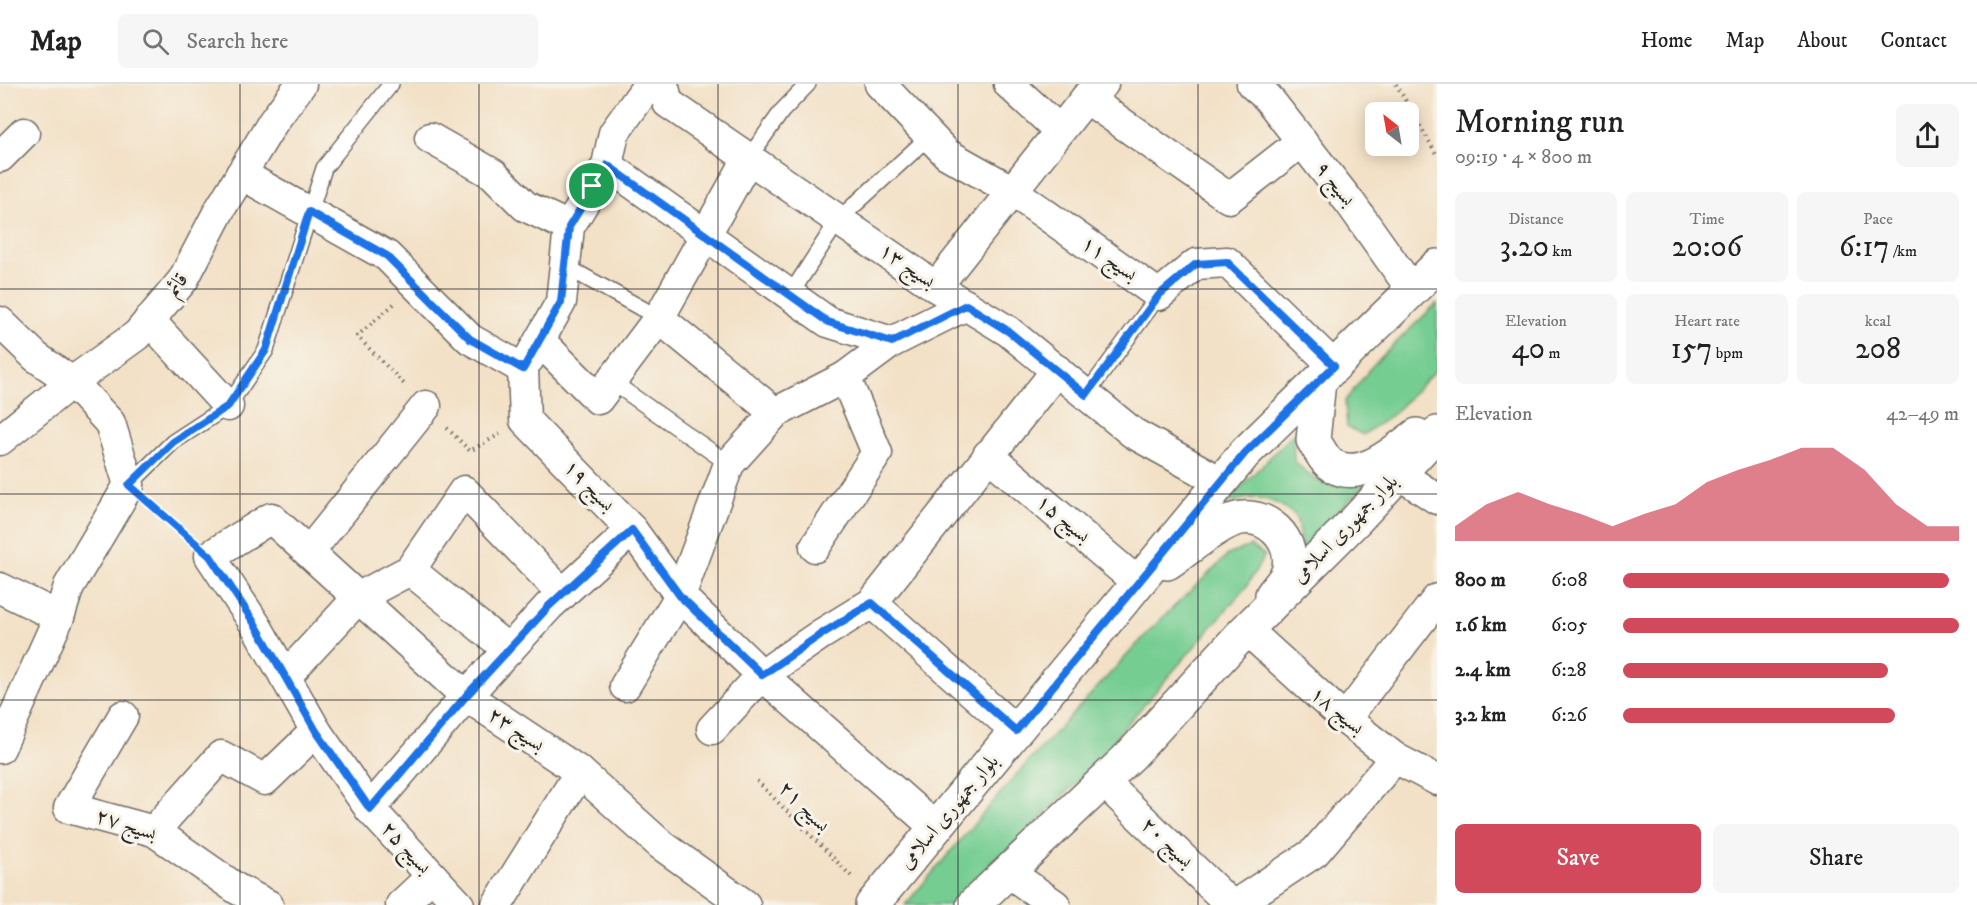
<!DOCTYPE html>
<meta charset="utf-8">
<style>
:root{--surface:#fff;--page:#f6f6f6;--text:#222;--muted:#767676;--line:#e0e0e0;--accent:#d1495b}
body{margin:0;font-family:"IM FELL DW Pica",Amiri,serif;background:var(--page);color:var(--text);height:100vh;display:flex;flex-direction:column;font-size:22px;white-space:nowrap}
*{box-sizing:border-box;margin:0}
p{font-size:20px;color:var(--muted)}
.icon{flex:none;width:33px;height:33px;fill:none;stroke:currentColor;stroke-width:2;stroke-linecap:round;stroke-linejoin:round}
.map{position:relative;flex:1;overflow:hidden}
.sheet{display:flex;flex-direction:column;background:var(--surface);width:540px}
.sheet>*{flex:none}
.needle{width:39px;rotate:329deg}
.controls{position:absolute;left:1365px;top:18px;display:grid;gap:12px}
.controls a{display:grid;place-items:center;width:54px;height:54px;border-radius:9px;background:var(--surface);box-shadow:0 3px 15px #0003;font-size:30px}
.pin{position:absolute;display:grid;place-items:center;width:51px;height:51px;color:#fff;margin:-26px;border:3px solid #fff;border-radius:50%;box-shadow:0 2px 6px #0007}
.round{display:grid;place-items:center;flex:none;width:63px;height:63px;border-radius:9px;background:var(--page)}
.headline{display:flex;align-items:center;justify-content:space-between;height:102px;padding:0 18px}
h1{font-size:33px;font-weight:600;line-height:45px}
.stats{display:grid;grid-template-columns:repeat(3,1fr);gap:9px;height:102px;padding:6px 18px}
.stats div{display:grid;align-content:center;border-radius:9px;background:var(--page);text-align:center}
.stats b{font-size:30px;font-weight:600}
.stats small{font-size:16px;font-weight:400}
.stats p{font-size:16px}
.chart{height:168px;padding:12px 18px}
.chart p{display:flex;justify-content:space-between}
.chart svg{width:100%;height:108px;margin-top:6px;fill:var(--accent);opacity:.7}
.button{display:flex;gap:12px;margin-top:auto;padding:12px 18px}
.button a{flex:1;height:69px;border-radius:9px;background:var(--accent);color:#fff;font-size:24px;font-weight:600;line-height:69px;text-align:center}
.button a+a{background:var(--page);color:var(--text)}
ul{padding:0 18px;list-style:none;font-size:20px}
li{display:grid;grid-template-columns:96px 72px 1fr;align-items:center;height:45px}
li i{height:15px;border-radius:8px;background:var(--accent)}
header{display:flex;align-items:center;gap:36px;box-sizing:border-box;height:84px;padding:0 30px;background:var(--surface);border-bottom:2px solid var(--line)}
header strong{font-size:28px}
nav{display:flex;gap:33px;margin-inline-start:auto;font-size:21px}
.search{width:420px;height:54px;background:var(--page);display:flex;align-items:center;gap:15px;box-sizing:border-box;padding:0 21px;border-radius:9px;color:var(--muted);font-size:22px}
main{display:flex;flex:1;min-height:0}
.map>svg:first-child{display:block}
</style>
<header>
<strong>Map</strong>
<div class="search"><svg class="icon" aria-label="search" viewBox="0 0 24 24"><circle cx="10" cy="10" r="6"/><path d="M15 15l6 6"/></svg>Search here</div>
<nav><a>Home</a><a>Map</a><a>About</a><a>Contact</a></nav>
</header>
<main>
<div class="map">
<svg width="1437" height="821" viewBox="0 0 1437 821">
<rect width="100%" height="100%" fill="#f7f3e8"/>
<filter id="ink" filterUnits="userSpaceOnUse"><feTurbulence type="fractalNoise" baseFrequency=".0167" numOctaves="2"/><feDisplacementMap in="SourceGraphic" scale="12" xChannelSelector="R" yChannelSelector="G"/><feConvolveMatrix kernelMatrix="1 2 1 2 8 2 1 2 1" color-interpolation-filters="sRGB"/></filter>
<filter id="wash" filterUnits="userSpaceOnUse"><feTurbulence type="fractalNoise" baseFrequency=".008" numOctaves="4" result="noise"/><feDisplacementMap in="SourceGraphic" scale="24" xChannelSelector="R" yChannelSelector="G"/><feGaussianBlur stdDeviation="1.35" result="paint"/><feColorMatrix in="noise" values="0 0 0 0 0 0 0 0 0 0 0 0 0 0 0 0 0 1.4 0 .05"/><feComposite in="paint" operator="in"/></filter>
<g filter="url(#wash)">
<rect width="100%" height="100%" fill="#f3e1c7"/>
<g fill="#75cd92" stroke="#507c5e" stroke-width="1.5">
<polygon points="1437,219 1437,285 1393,330 1363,351 1347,343 1345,317 1373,281"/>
<path d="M 1293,350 L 1294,376 C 1321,406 1331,405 1369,396 L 1302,465 L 1296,432 C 1269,411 1257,411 1225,419 Z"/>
<polygon points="1250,462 1265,471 1246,503 1077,698 954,821 905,821 1015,692 1156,540 1228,471"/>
</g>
</g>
<g filter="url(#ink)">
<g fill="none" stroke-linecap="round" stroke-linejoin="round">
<defs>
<g id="service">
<polyline points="748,75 782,27 808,0"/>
<polyline points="565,182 659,234"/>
<polyline points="790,211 839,135 930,52"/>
<polyline points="611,297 729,380"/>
<polyline points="1086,311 1159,211"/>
<polyline points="129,401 173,358 228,322 266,266 324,84 391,0"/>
</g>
<g id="minor">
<polyline points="663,0 668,19 936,203 1008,247 1133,349 1221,398"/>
<polyline points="880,0 947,70 1011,106 1159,211 1196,180 1227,178 1334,282"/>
<polyline points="1009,0 1059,46"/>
<polyline points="1252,0 1267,13 1351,120 1412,206"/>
<polyline points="1086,14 1229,114 1302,57"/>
<polyline points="430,54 493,90 525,122 569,143"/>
<polyline points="0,73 24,49"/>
<polyline points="607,81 828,238 892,258"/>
<polyline points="241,90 387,172 470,255 523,285 525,336 632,446 680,512 762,591 936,744"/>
<polyline points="936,203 1086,14 1103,0"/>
<polyline points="659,234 775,329"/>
<polyline points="149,236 228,322"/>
<polyline points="0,238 36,273 72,298 110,339 129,401 69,502 59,533 0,664"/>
<polyline points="541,258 598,315 659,234 748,75"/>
<polyline points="529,275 561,218 569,143 607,81 614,49 649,0"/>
<polyline points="0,356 72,298 137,251 183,196 220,125 273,38 301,0"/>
<polyline points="988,371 1138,499"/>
<polyline points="1399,390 1437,415"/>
<polyline points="815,463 877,369 845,293"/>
<polyline points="309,468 426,322"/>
<polyline points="410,486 509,566"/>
<polyline points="0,504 59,533"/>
<polyline points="872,519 1016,647"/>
<polyline points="1247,546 1345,635 1395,674 1437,696"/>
<polyline points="285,593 359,513 410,486 464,407 563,510"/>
<polyline points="625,602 680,512 729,380 775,329 845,293 892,258 966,221"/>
<polyline points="123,632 69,724 154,747 237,805 268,821"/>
<polyline points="1345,635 1437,515"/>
<polyline points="712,645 762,591 820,551 872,519 1057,286"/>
<polyline points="1103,697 1231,821"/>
<polyline points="370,725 466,612 549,522 632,446"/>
<polyline points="154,747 221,672 265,696 316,647"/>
<polyline points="1008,788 1055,821"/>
<polyline points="401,821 432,792"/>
<polyline points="459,821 370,725 316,647 255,540 210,472 271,434 466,612 580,688 660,760 745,821"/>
<polyline points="497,821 580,688"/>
<polyline points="1235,821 1315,768 1395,674"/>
</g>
<g id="primary">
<path d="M 1319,297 L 1313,356 C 1318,363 1325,378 1333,382 C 1362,398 1395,367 1417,351"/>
<path d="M 1167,479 C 1186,467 1212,444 1233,436 C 1265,425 1297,456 1288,488 C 1285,496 1277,504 1272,511"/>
<polyline points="872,821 1245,369 1437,182"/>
<polyline points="973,821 1131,671 1242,550 1357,435 1437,349"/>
</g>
</defs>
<use href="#service" stroke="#716b62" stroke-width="18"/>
<use href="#minor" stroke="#716b62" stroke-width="33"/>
<use href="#primary" stroke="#716b62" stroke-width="36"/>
<g stroke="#716b62" stroke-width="4" stroke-dasharray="1.5 4.5" stroke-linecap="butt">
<polyline points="1396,0 1437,71"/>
<polyline points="394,220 357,252 406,302"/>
<polyline points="447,344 470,367 500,350"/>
<polyline points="152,421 189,454"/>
<polyline points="757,697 854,795"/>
</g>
<use href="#service" stroke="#fff" stroke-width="15"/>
<use href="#minor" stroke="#fff" stroke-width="30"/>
<use href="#primary" stroke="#fff" stroke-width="33"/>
</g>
</g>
<g fill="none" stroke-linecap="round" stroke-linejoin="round" filter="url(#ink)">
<defs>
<polygon id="route" points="607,81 828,238 892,258 966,221 1008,247 1086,311 1159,211 1196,180 1227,178 1334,282 1245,369 1016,647 872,519 820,551 762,591 680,512 632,446 549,522 466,612 370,725 316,647 255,540 210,472 129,401 173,358 228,322 266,266 309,128 387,172 470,255 523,285 561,218 569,143"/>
</defs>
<use href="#route" stroke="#fff" stroke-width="12"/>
<use href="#route" stroke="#1a73e8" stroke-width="8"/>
</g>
<path fill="none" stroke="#2b2b2b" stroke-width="1.5" stroke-opacity="0.55" d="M 240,0 L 240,821M 479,0 L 479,821M 718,0 L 718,821M 958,0 L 958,821M 1198,0 L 1198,821M 0,205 L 1437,205M 0,410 L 1437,410M 0,616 L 1437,616"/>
<g text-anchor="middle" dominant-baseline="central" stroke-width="6" stroke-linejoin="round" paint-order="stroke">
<g font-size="21" fill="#2b2b2b" stroke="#f7f3e8">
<text transform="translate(1335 100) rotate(52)">بسیج ۹</text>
<text transform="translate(1109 175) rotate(35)">بسیج ۱۱</text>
<text transform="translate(907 182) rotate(35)">بسیج ۱۳</text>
<text transform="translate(177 201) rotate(-54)">قائم</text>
<text transform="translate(589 402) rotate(46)">بسیج ۱۹</text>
<text transform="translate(1063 435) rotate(40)">بسیج ۱۵</text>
<text transform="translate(1345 445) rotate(-46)">بلوار جمهوری اسلامی</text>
<text transform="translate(1337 627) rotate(40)">بسیج ۱۸</text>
<text transform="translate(516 646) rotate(34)">بسیج ۲۳</text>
<text transform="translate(804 723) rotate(45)">بسیج ۲۱</text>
<text transform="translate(949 728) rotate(-50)">بلوار جمهوری اسلامی</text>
<text transform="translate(126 741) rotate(18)">بسیج ۲۷</text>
<text transform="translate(1167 759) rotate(44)">بسیج ۲۰</text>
<text transform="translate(406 764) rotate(48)">بسیج ۲۵</text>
</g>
</g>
</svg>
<div class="controls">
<a><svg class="needle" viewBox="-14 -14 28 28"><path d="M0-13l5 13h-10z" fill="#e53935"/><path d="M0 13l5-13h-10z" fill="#767676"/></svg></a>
</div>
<div class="pin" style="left:592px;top:102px;background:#1e9e55"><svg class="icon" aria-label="arrive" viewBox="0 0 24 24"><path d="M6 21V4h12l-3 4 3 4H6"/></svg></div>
</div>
<section class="sheet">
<div class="headline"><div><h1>Morning run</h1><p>09:19 · 4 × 800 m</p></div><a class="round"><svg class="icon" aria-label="share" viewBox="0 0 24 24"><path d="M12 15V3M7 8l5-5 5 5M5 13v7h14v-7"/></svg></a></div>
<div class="stats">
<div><p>Distance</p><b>3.20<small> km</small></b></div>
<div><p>Time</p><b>20:06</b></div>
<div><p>Pace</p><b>6:17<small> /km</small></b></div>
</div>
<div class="stats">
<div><p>Elevation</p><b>40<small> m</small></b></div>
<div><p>Heart rate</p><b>157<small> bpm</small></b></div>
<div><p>kcal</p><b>208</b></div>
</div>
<div class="chart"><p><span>Elevation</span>42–49 m</p>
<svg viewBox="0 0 160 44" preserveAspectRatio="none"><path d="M0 44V38L10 29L20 24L30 29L40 33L50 38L60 33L70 29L80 20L90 15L100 11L110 6L120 6L130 15L140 29L150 38L160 38V44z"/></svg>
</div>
<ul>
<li><b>800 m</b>6:08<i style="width:97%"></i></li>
<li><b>1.6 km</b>6:05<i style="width:100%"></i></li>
<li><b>2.4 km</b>6:28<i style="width:79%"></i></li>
<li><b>3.2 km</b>6:26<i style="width:81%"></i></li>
</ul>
<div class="button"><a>Save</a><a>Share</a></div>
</section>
</main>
